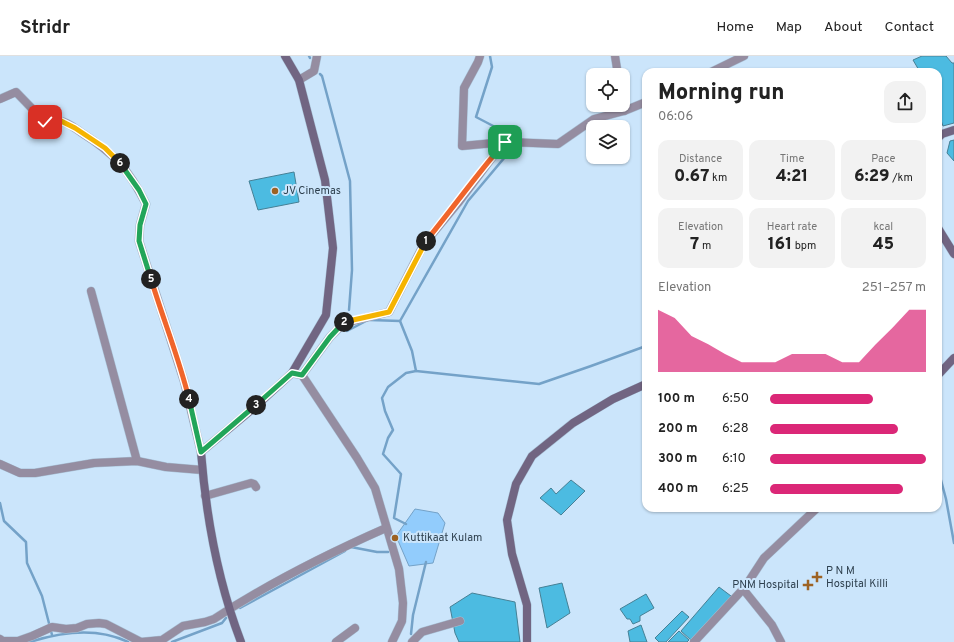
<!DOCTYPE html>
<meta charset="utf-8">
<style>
:root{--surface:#fff;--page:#f2f2f2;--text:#222;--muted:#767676;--line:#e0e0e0;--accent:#db2777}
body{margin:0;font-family:Overpass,sans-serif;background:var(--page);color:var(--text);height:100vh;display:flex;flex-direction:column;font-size:15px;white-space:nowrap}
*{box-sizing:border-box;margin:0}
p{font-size:13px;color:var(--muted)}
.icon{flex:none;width:22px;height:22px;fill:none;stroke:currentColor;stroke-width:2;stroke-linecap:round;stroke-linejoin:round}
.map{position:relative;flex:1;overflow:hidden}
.details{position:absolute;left:642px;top:12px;width:300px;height:444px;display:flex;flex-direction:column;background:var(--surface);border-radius:12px;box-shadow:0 1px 3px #0004}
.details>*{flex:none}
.tools{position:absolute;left:586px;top:12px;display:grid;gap:8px}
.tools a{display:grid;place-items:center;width:44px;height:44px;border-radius:8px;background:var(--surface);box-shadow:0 1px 3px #0004;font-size:20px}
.pin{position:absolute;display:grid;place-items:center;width:34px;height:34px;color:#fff;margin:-17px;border-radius:8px;box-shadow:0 2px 6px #0006}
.km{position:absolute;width:20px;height:20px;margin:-10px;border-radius:50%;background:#222;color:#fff;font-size:11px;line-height:20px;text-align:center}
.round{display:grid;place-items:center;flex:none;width:42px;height:42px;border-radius:12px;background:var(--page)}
.summary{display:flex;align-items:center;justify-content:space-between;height:68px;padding:0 16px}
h1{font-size:22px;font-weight:800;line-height:30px}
.figures{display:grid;grid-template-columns:repeat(3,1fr);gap:6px;height:68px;padding:4px 16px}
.figures div{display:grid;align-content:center;border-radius:10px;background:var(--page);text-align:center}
.figures b{font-size:17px;font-weight:800}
.figures small{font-size:11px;font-weight:400}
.figures p{font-size:11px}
.chart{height:112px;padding:8px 16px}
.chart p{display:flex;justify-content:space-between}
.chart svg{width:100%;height:72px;margin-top:4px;fill:var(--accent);opacity:.7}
ul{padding:0 16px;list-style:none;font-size:13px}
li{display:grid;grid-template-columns:64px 48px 1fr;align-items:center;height:30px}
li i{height:10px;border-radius:5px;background:var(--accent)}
header{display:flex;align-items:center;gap:24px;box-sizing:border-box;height:56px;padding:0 20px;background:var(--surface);border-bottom:1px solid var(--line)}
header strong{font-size:19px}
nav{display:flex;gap:22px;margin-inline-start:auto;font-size:14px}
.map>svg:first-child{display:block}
</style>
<header>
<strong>Stridr</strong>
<nav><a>Home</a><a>Map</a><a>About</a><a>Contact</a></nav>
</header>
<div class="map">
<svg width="954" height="586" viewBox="0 0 954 586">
<rect width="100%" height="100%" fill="#cbe5fb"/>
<polygon fill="#92ccfc" stroke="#74a2c8" points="415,453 438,457 445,467 433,507 409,510 396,480"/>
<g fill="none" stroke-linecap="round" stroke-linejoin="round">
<g stroke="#74a2c8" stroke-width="2.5">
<polyline points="309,0 310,2"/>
<polyline points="490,0 492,11 476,61 499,73 502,79"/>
<polyline points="320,18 322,20 350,125 352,214 349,254"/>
<polyline points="370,264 400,265"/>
<polyline points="348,269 347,275 366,265"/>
<polyline points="416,315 539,328 591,310 646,290"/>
<polyline points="938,413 946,443 954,487"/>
<polyline points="0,447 4,465 26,486 27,507 42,540 52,579"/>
<polyline points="406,468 394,462 401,418 383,398 388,382 393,374 385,355 382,342 388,331 406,317 416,315 412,295 400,265 468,145 510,95 510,93"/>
<polyline points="351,491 377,496 388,496"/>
<polyline points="240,552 345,495"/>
<polyline points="411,578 413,559 426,506"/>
<path d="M 30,586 C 61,576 97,571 128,586"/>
<polyline points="172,586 222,567 226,562"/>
</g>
</g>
<g fill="#4cbbe1" stroke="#468095">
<polygon points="922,0 946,0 952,7 954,7 954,67 943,70 938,56 938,16 920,16 913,4"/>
<polygon points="954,84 954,105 947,97 950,85"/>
<polygon points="294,116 299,146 258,154 249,125"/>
<polygon points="571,424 585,435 561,459 540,442 551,432 556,438"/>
<polygon points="562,527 570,557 547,572 539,532"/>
<polygon points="719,531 731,540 692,585 681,575"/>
<polygon points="472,537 515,546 520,586 459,586 455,577 450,551"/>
<polygon points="646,538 654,552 640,560 640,565 633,568 630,563 627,563 620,553"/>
<polygon points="682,555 689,561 666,586 659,586 655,582"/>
<polygon points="641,569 647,586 630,586 628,575"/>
<polygon points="679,575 689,584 687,586 668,586"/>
</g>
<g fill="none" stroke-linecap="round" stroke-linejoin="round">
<defs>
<g id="street">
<polyline points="480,0 478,6 464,32 462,90 505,86"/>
<polyline points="615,0 618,19"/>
<polyline points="711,16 744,0"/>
<polyline points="299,24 314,15 317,0"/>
<path d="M 0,43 L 16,36 L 45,66 C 50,66 56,64 60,65 C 68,66 76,73 82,77 C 114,97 129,114 146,148 L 140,169 L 139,185 L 184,325 L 201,396"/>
<polyline points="623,47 624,55"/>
<polyline points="91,235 137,405"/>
<polyline points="292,317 302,319 330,281 344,267 389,256 424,188 458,147 491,103 505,86 558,88 594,63 624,55 646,46"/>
<polyline points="302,319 357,402 375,432 399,513 403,547 402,565 392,586"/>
<polyline points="0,408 20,417 35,417 94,407 137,405 166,411 202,414"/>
<polyline points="205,440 251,427 254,428 256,431"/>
<polyline points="743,533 772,569 781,586"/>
<path d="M 0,583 L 3,585 L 18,585 L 32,580 L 52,571 L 66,573 L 77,572 L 87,568 L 99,567 L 106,568 L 141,586 L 162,584 L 183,570 L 205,566 L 214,563 C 269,527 327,498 386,472"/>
<polyline points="336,586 355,572"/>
<polyline points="412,586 422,576 460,565"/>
<polyline points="694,586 745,531 764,502 817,452"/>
</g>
<g id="secondary">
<polyline points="938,82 942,78 954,74"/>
<polyline points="938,172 954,198"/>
<polyline points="938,319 954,302"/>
<path d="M 241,586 C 218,526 206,460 201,396 L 256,350 L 292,317 L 326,259 L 333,192 L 325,124 L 299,24 L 285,0"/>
<polyline points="527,586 527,549 512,498 507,464 516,428 532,400 573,367 613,343 646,328"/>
</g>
</defs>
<use href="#street" stroke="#a8c0d5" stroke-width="9"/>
<use href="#secondary" stroke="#a8c0d5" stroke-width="9"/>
<use href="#street" stroke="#958da1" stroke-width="8"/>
<use href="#secondary" stroke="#716582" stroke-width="8"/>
</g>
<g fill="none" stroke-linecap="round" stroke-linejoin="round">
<defs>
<path id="split-1" d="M 426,185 C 453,152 477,118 505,86"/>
<polyline id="split-2" points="344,266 389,256 426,185"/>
<polyline id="split-3" points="256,349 292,317 302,319 330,281 344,266"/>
<polyline id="split-4" points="189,343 201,396 256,349"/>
<path id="split-5" d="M 151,223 C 163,263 179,302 189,343"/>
<polyline id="split-6" points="120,107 139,134 146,148 140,169 139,185 151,223"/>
<polyline id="split-7" points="45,66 61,65 75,72 105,92 120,107"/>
</defs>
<use href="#split-1" stroke="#fff" stroke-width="8"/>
<use href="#split-2" stroke="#fff" stroke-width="8"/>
<use href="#split-3" stroke="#fff" stroke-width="8"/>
<use href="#split-4" stroke="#fff" stroke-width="8"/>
<use href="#split-5" stroke="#fff" stroke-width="8"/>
<use href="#split-6" stroke="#fff" stroke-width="8"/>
<use href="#split-7" stroke="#fff" stroke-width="8"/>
<use href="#split-1" stroke="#f0652b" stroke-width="5"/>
<use href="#split-2" stroke="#f5b400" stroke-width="5"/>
<use href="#split-3" stroke="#22a559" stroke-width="5"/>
<use href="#split-4" stroke="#22a559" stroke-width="5"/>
<use href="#split-5" stroke="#f0652b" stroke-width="5"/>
<use href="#split-6" stroke="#22a559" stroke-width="5"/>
<use href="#split-7" stroke="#f5b400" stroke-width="5"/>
</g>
<g fill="#9d6222" stroke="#cbe5fb" stroke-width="1.5">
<circle cx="275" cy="135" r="4"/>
<circle cx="395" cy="482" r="4"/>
<path d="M815 515h4v4h4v4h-4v4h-4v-4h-4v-4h4z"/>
<path d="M806 523h4v4h4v4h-4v4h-4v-4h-4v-4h4z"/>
</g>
<g text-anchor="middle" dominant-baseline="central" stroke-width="4" stroke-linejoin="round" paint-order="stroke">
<g font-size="11" fill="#2d3f4d" stroke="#cbe5fb" text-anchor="start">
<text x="283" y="135">JV Cinemas</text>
<text x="403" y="482">Kuttikaat Kulam</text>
<text x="826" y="515">P N M<tspan x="826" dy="13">Hospital Killi</tspan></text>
<text x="799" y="529" text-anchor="end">PNM Hospital</text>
</g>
</g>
</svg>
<div class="tools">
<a><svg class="icon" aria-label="locate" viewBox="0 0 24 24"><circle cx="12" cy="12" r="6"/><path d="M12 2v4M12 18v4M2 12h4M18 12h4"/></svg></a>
<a><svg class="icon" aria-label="layers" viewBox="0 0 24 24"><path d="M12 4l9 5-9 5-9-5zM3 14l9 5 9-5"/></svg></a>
</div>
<div class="pin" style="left:505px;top:86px;background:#1e9e55"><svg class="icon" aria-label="arrive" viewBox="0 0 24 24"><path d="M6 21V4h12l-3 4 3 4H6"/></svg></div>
<div class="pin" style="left:45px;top:66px;background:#d93025"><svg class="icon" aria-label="check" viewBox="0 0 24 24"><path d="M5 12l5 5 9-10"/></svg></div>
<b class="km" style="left:426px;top:185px">1</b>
<b class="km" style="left:344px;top:266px">2</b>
<b class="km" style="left:256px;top:349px">3</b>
<b class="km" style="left:189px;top:343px">4</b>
<b class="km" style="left:151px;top:223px">5</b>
<b class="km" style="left:120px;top:107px">6</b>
<section class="details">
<div class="summary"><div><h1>Morning run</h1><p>06:06</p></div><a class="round"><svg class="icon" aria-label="share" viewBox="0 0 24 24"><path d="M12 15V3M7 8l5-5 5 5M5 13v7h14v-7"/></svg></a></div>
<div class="figures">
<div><p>Distance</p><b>0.67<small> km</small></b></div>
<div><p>Time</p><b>4:21</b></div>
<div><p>Pace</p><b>6:29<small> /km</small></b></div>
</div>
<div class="figures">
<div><p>Elevation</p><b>7<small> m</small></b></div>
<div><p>Heart rate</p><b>161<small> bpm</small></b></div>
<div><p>kcal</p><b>45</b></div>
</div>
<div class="chart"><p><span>Elevation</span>251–257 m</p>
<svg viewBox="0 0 160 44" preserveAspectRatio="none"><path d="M0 44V6L10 11L20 22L30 27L40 33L50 38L60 38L70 38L80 33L90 33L100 33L110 38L120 38L130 27L140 17L150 6L160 6V44z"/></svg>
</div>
<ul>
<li><b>100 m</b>6:50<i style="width:66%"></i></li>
<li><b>200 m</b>6:28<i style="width:82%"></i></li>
<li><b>300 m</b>6:10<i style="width:100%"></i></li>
<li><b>400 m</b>6:25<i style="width:85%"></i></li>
</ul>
</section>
</div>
